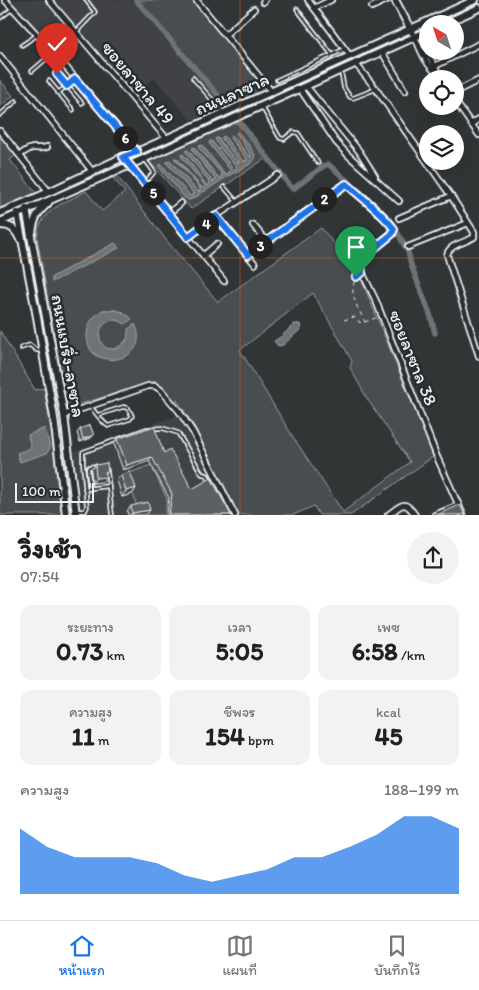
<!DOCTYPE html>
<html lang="th">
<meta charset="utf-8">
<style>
:root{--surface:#fff;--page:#f2f2f2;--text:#202124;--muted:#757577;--line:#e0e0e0;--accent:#1a73e8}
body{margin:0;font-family:Itim,"Playpen Sans Thai",sans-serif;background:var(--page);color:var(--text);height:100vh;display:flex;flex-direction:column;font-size:19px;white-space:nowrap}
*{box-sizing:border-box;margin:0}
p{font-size:16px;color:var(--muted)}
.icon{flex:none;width:28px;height:28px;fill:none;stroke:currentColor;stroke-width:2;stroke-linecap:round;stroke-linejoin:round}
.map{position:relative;height:515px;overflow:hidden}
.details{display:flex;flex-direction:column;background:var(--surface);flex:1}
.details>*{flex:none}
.needle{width:32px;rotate:321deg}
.tools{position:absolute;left:419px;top:15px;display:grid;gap:10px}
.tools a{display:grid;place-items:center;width:45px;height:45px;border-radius:50%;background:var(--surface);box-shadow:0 5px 20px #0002;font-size:25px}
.scale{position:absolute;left:15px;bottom:12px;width:79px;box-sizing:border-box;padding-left:5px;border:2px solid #e8f1f8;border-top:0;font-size:14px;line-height:18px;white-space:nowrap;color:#e8f1f8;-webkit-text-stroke:4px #2a2d2e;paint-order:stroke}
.pin{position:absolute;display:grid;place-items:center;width:42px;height:42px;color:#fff;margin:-51px -21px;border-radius:50% 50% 50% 0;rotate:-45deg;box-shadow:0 0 5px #0007}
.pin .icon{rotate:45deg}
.km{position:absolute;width:25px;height:25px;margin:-12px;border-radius:50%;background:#222;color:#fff;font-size:14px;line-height:25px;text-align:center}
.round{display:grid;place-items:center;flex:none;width:52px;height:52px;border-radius:26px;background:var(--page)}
.headline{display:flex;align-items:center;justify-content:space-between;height:85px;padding:0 20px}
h1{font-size:28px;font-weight:800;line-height:38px}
.figures{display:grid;grid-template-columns:repeat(3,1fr);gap:8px;height:85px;padding:5px 20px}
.figures div{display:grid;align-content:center;border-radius:12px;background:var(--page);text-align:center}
.figures b{font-size:25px;font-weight:800}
.figures small{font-size:14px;font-weight:400}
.figures p{font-size:14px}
.chart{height:140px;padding:10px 20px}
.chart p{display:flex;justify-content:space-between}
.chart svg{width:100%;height:90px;margin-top:5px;fill:var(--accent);opacity:.7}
.tab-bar{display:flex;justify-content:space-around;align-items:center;height:70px;border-top:1px solid var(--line);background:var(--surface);font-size:14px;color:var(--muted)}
.tab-bar a{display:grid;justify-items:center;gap:2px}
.tab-bar .on{color:var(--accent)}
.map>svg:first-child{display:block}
</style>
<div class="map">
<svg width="479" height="515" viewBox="0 0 479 515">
<rect width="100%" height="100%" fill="#323536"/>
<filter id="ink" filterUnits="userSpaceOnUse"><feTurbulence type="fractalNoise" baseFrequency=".02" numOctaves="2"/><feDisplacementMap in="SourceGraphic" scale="10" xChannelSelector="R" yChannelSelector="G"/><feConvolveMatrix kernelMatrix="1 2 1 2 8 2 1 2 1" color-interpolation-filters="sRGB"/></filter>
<g filter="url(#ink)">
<g fill="#3f4244">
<polygon points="12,0 133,0 226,106 192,121 154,78 129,98 67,27 46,43"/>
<polygon points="179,415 230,515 83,515 74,451"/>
</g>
<g fill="#494d4f" stroke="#989fa4" fill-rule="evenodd">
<polygon points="138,0 193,0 267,89 228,105"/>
<polygon points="0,80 13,96 0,106"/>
<path d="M 236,122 L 266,158 L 191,209 L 149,161 ZM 216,138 L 218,138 L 238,163 L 239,162 L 238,159 L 222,139 L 243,161 L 246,161 L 247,159 L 230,138 L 250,158 L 252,155 L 249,151 L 255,159 L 250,164 L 228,176 L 194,198 L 189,200 L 160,164 L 187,192 L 190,196 L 193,195 L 193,193 L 166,162 L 167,161 L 170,161 L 198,192 L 200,191 L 200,188 L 180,163 L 175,160 L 177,158 L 201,187 L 204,188 L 206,186 L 181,156 L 186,157 L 207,186 L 209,185 L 210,183 L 186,151 L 187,150 L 189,151 L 213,182 L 216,180 L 193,151 L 194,147 L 219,178 L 222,176 L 222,174 L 198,147 L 202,145 L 225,175 L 231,171 L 209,143 L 234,170 L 237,167 L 220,148 Z"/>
<polygon points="0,135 16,155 10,160 36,193 0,208"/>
<path d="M 117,176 L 167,241 L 218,302 L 321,228 L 353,265 L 361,279 L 434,456 L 351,515 L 319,515 L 314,506 L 293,515 L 239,515 L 194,426 L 177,400 L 175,401 L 156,381 L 67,408 L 37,237 C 38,233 38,228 40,225 C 48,206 70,201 86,191 L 102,211 L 125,192 L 113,178 ZM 313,293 L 352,361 L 350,368 L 368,400 L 410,462 L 343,512 L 293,437 L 240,350 ZM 102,310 L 114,310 L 124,312 L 118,320 C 85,317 101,371 127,339 L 114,360 L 96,356 L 90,349 Z"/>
<polygon points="0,331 35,390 44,388 50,423 62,515 0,515"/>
<polygon points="62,428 74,515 70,515 61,429"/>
<polygon points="151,465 167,499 165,515 147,515 145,506 137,507 127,474"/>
</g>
<g fill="#6e7376" stroke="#9fa5aa">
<polygon points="238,132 249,145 255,155 255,159 250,164 228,176 194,198 189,200 185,198 158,166 161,164 187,192 190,196 193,195 193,193 166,162 167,161 170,160 198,192 200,191 200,188 174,158 176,158 201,187 204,188 205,186 184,160 181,155 183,154 186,157 207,186 209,185 210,183 185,151 187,150 189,151 213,182 216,180 193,151 192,148 194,147 196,150 215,175 220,178 222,176 222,174 198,147 202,145 225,175 231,171 209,143 210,141 212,141 234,170 237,167 220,148 215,139 217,138 238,163 239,162 238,159 222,139 222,137 224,136 243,161 246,161 247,159 230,138 231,136 233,136 250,157 251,155 236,133"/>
<polygon points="115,243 119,248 52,282 52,277"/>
<path d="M 103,310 C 116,310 121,309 132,319 L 125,324 C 119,320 112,318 106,323 C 103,325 100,329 100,333 C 97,350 118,355 126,341 C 128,337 128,333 128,329 L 135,324 C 154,363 86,374 87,335 C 87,324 93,316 103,310 Z"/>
<polygon points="294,324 300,324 301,329 283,345 278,346 274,341 282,336"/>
<polygon points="45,428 50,448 47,453 20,462 17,453 31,448 28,435"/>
</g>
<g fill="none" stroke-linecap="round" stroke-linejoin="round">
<polyline stroke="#6e7376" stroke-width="5.5" points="136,0 222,100 291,187 293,189 325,165 328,164 375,205 394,226 408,252 411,265 430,314 435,333"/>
<defs>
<g id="lane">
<polyline points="297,9 332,55"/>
<polyline points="0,18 12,9"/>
<polyline points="76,32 95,12 86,0"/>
<polyline points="22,45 37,35"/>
<polyline points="32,71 53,53"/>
<polyline points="341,72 344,88 350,97 353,98 376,89"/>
<polyline points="57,74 82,103"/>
<polyline points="193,78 223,112"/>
<polyline points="277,80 345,49"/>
<polyline points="49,81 73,110"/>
<polyline points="58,93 75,79"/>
<polyline points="262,107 280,138 284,139 293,132 298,133 318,163"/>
<polyline points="0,115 16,101"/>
<polyline points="145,183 154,172 146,161"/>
<polyline points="224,187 237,202"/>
<polyline points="21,348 30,345 36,350 41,351"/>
<path d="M 90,406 C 96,413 101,421 108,426 L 130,419 L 132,416 L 128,408 L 123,407 L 98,415"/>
<polyline points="107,470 112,515"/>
<polyline points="85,489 109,486"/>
<polyline points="90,489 88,469 89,467 95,466"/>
<polyline points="78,511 85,511 87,507 83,463 83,452 146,429 162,428 178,433 202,474 207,475 210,480"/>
</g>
<g id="street">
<polyline points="5,0 54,53 137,152"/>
<polyline points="49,0 167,139"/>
<polyline points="196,0 272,92"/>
<polyline points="308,0 350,56"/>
<polyline points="263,2 265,0"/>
<polyline points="372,7 387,0"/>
<polyline points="314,8 331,0"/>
<polyline points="225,35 254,9"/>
<path d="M 415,37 C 421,50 425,64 437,73"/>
<polyline points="423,51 431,59 441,79"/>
<polyline points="382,52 405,91"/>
<polyline points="0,56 92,171"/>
<path d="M 355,63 L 376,89 L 451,196 L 474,232 L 474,237 C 465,243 449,244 447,255 L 479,356"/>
<polyline points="435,66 479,44"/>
<polyline points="306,86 359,151 375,176"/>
<polyline points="300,89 336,142 348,155 399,201"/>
<polyline points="455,92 479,80"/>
<polyline points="455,101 479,135"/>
<polyline points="471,124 479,119"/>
<polyline points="0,131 49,192"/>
<path d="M 20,155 C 24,152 29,147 35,148 C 40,148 42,149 47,147"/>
<polyline points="123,157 224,281"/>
<polyline points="169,213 181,203"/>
<polyline points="216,216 255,264"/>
<polyline points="399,218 451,196"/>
<polyline points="253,225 267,242"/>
<polyline points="188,237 216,216 278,175"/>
<polyline points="408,247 468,223"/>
<polyline points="204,255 217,244"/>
<path d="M 248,255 L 335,191 L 346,184 C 353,190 391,221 393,228 C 394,229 393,231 393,232 C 383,242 362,253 360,268 L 376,301 L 437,457 L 463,515"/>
<polyline points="64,415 148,386 155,386 161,390 179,411 193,432 235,515"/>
<path d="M 388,515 C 401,506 404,498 415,515"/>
<polyline points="435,515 459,505"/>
</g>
<g id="secondary">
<polyline points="395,0 412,32"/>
<polyline points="444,24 479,8"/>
<polyline points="26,209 64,415 76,515"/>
<polyline points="0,213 49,192 123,157 137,152 475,0"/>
<polyline points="17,213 37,317 54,418 66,515"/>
<polyline points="0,222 130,165 428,31"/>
<path d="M 0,225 C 11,225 15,229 20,239"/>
<path d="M 32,233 C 34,218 37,213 48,203"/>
</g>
</defs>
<use href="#lane" stroke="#e8f1f8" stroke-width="5.5"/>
<use href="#street" stroke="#e8f1f8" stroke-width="8"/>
<use href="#secondary" stroke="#e8f1f8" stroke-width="10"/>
<g stroke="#e8f1f8" stroke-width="1" stroke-dasharray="4 4" stroke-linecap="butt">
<path d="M 359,275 C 345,289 358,308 365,322"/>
<polyline points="344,320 354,317 357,318 359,322 362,323 378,317"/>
</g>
<use href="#lane" stroke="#2a2d2e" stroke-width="2"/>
<use href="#street" stroke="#2a2d2e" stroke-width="4.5"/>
<use href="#secondary" stroke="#2a2d2e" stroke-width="6"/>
</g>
<g fill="#4f5355" stroke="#e8f1f8">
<polygon points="80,429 94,435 91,438 80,442 77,433"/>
<polygon points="117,439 164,453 192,489 231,515 167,515 169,498 149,461 123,470 114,444"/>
<polygon points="95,465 106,475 106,477 103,482 92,483 91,470"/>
<polygon points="121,475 136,488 132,494 122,497 117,480"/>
<polygon points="131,506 146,515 128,515 127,511"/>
</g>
<g fill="#404345" stroke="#e8f1f8">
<polygon points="94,435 91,438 80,442 83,439"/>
<polygon points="152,457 149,461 123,470 127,465"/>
<polygon points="108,471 105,476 106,477 103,482 92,483 96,478 105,472"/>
<polygon points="136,488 132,494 122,497 126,491"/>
<polygon points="150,510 146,515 131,515 132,513"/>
</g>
<g fill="#5c6063" stroke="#e8f1f8">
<polygon points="90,425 94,435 83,439 80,429"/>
<polygon points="154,426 164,453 170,449 192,489 211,478 231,515 169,515 172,494 152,457 127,465 117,439"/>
<polygon points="107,463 108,471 105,472 106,477 96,478 95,465"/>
<polygon points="130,472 136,488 126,491 121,475"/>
<polygon points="148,502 150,510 132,513 131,506"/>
<polygon points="460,505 465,515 436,515"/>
</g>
</g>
<g fill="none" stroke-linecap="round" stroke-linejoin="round" filter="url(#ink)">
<defs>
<path id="route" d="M 57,74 L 67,86 L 75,79 L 137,152 L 123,157 L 188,237 L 216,216 L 248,255 L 335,192 L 346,184 L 348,185 C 362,198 383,213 394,229 L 392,234 L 365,256 L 361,262 L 362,273 L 356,277"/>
</defs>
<use href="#route" stroke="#fff" stroke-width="10"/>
<use href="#route" stroke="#1a73e8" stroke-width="6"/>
</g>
<path fill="none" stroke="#e8590c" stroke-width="1" stroke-opacity="0.55" d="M 240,0 L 240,515M 0,258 L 479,258"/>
<g text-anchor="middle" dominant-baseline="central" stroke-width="5" stroke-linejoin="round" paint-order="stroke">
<g font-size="18" fill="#e8f1f8" stroke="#2a2d2e">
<text transform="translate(138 83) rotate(50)">ซอยลาซาล 49</text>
<text transform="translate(232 94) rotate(-24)">ถนนลาซาล</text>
<text transform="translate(68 356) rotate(80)">ถนนแบริ่ง-ลาซาล</text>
<text transform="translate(413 358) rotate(68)">ซอยลาซาล 38</text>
</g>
</g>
</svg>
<div class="tools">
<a><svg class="needle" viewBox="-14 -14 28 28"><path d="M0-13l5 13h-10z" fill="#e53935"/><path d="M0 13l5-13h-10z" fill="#757577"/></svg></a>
<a><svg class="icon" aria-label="locate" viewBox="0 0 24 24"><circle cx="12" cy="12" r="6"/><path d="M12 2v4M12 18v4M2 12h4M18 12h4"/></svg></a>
<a><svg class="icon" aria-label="layers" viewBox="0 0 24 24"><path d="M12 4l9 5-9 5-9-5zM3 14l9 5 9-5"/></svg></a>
</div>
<div class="scale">100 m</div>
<div class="pin" style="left:356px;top:277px;background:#1e9e55"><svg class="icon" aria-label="arrive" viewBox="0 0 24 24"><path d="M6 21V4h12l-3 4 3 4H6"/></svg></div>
<div class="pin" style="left:57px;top:74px;background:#d93025"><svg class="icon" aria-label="check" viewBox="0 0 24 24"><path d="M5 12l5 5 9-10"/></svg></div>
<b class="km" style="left:324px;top:199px">2</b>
<b class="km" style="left:260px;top:246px">3</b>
<b class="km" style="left:206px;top:224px">4</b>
<b class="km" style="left:153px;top:193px">5</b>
<b class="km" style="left:125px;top:138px">6</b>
</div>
<section class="details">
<div class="headline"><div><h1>วิ่งเช้า</h1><p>07:54</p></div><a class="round"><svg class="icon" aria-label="share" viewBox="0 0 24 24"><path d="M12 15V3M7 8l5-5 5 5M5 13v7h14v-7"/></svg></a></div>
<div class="figures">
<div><p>ระยะทาง</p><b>0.73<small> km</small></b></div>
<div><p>เวลา</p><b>5:05</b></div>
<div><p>เพซ</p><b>6:58<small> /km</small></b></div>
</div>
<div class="figures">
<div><p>ความสูง</p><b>11<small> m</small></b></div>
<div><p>ชีพจร</p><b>154<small> bpm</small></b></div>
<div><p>kcal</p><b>45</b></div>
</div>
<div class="chart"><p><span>ความสูง</span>188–199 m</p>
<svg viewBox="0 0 160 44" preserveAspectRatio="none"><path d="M0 44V12L10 21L20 26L30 26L40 26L50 29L60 35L70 38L80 35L90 32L100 26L110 26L120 21L130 15L140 6L150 6L160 12V44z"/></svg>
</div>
</section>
<nav class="tab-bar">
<a class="on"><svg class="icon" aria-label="home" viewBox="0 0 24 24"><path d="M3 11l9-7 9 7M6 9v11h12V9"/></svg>หน้าแรก</a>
<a><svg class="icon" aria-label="map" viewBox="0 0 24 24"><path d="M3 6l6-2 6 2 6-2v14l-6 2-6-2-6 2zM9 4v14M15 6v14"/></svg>แผนที่</a>
<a><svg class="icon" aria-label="saved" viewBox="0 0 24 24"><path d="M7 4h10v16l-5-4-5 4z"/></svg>บันทึกไว้</a>
</nav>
